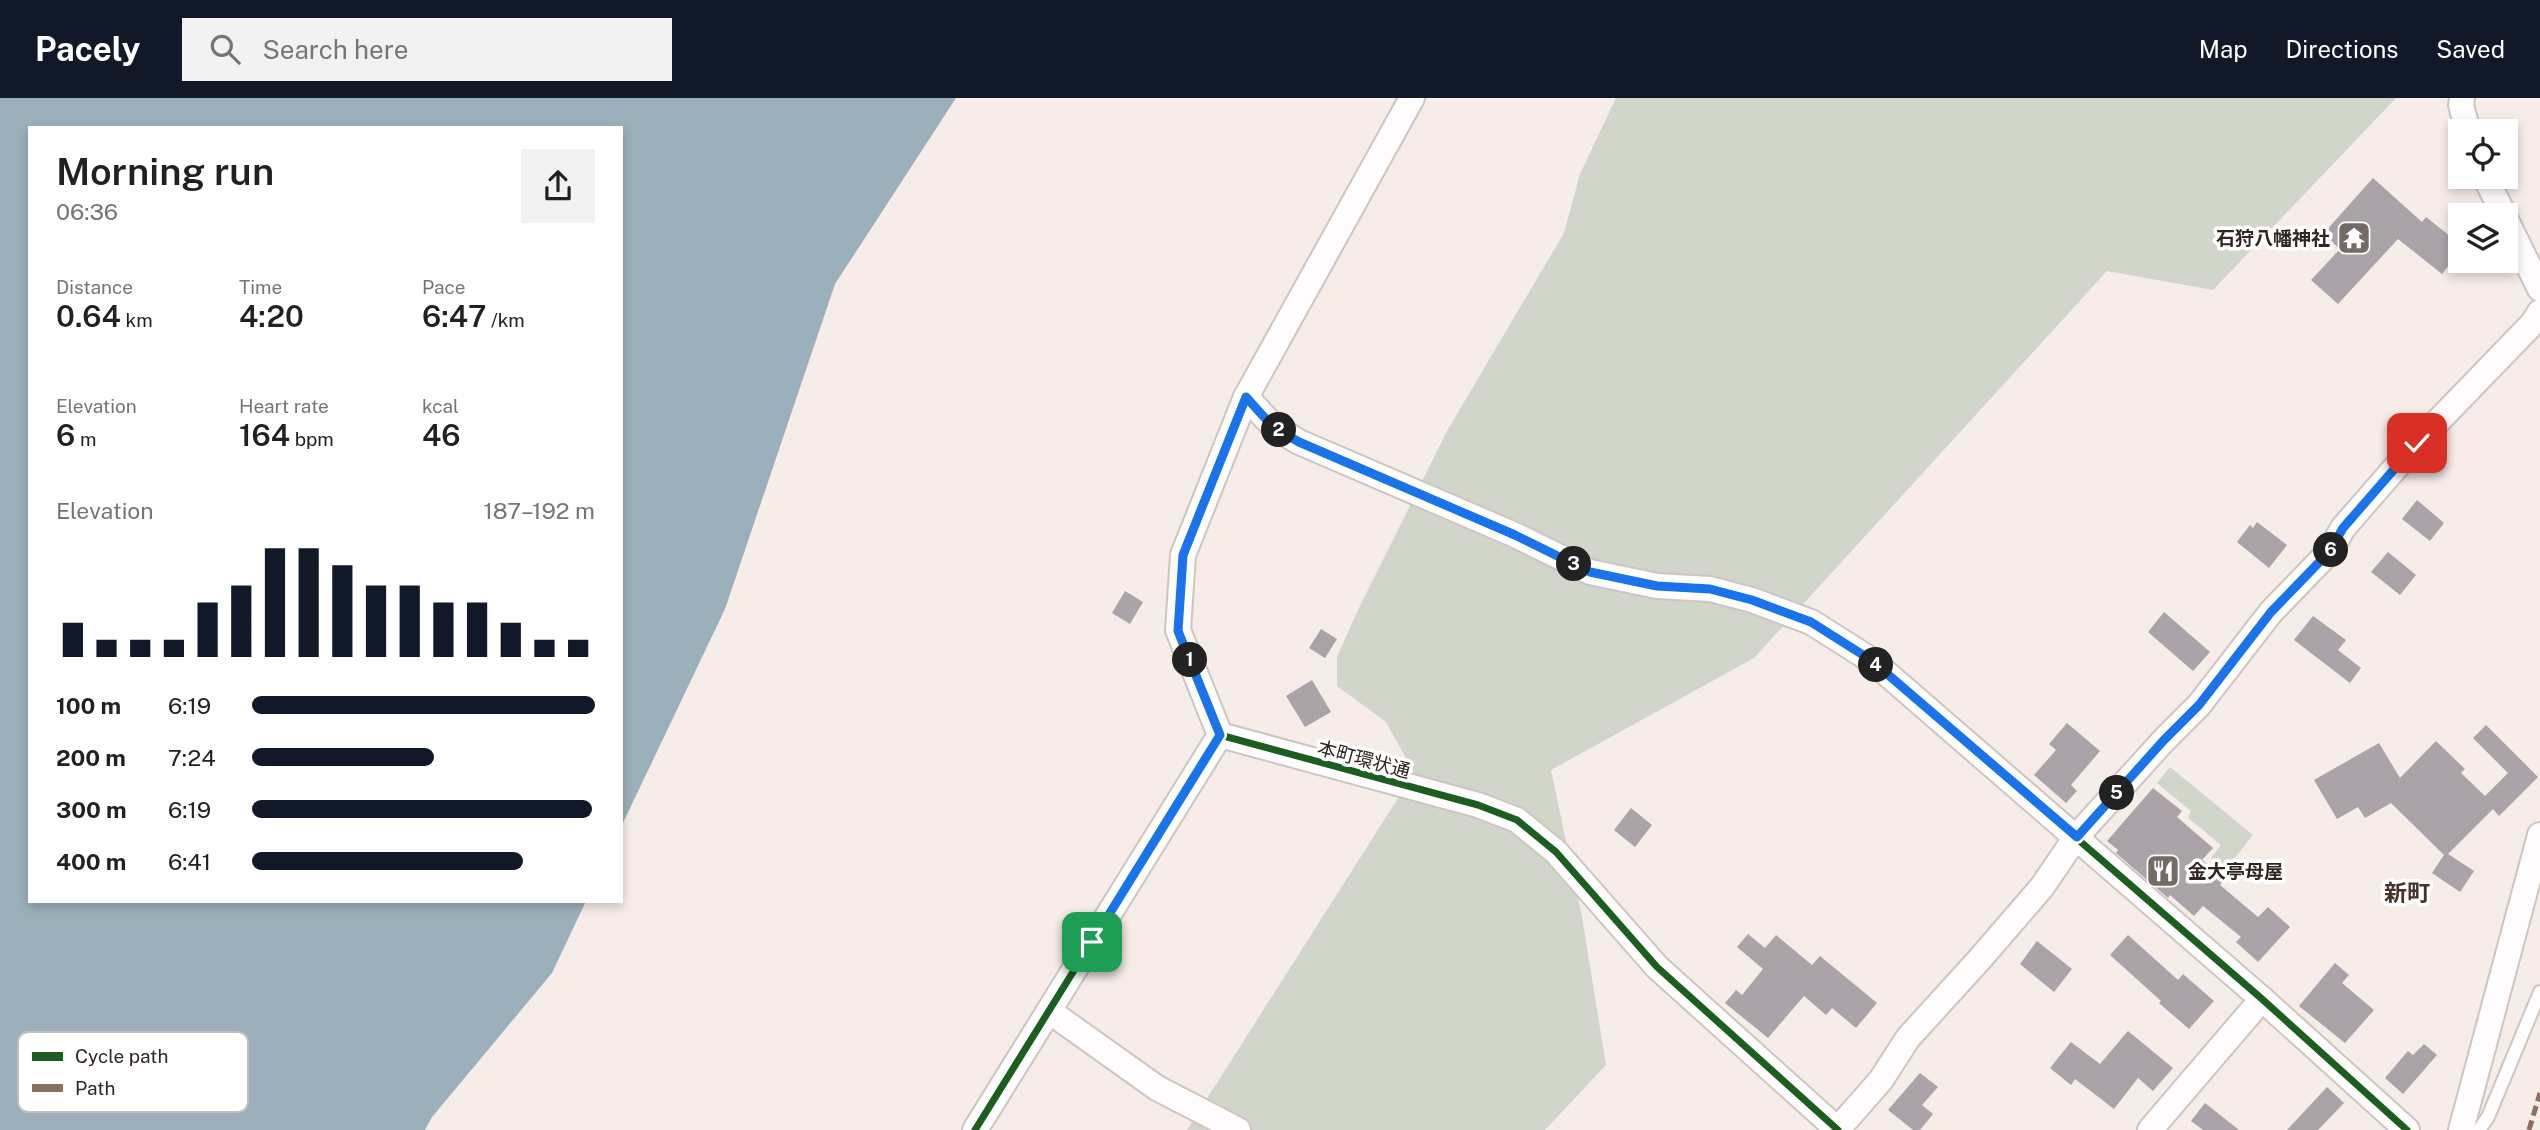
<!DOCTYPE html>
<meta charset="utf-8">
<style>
:root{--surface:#fff;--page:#f2f2f2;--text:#202124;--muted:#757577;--accent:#111827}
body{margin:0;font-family:"Public Sans","Noto Sans JP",sans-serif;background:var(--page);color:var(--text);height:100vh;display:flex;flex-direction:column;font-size:26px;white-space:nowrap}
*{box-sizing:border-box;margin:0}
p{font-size:23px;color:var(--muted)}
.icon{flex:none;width:38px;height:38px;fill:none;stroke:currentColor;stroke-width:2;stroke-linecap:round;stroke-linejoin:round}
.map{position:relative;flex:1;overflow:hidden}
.panel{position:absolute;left:28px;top:28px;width:595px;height:777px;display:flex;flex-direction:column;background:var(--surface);border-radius:0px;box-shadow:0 4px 10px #0003}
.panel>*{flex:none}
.controls{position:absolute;left:2448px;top:21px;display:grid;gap:14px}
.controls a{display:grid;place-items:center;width:70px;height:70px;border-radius:0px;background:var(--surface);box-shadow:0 4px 10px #0003;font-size:35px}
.pin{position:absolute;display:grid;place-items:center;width:60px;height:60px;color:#fff;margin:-30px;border-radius:14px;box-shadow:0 4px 10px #0006}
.km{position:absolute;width:35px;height:35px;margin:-18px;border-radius:50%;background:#222;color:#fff;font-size:19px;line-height:35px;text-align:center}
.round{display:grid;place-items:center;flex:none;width:74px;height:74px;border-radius:0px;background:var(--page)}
.head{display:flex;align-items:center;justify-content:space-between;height:119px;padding:0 28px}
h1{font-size:38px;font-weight:600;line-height:52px}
.figures{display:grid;grid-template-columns:repeat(3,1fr);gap:10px;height:119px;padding:7px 28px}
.figures div{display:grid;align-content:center}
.figures b{font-size:30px;font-weight:600}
.figures small{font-size:19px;font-weight:400}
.figures p{font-size:19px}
.chart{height:196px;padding:14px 28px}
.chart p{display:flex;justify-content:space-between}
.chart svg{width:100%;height:126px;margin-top:7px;stroke:var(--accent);stroke-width:6}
ul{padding:0 28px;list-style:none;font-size:23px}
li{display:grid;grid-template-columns:112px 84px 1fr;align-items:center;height:52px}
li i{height:18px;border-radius:9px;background:var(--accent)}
header{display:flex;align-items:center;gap:42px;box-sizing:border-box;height:98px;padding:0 35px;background:var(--accent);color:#fff}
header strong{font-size:33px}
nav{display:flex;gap:38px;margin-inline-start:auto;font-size:24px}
.search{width:490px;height:63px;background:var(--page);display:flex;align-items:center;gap:18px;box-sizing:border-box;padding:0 24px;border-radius:0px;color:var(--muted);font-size:26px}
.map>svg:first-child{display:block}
</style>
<header>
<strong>Pacely</strong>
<div class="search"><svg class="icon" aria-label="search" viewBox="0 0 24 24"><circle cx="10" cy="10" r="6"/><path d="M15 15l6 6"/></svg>Search here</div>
<nav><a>Map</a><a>Directions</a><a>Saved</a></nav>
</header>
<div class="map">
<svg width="2540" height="1032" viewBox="0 0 2540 1032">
<rect width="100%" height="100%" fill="#f6ece8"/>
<g fill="#d2d6ca">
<polygon points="1616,0 2396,0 2213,192 2107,173 1754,560 1551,672 1582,819 1606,967 1545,1032 1187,1032 1414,675 1386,624 1337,588 1337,559 1357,514 1447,333 1564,135 1580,76"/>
<polygon points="2170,669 2253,737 2225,772 2211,760 2221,747 2188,720 2191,713 2157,685"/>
</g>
<polygon fill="#9bb0ba" points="0,0 956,0 835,186 725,511 621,729 621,30 30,30 30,803 586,803 552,875 432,1019 425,1032 0,1032"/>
<g fill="#aaa3a8">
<polygon points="2373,80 2422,124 2426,119 2460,146 2460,153 2442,176 2398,141 2338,206 2311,182 2340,151 2323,136"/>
<polygon points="2417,402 2444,425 2430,443 2402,421"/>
<polygon points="2257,424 2287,447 2269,470 2237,444 2250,427 2253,430"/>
<polygon points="2388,454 2416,477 2400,497 2371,474"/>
<polygon points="1125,493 1143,504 1130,526 1112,515"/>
<polygon points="2164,514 2210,554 2193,573 2148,534"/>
<polygon points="2313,518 2346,542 2338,552 2361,570 2350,585 2294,542"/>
<polygon points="1321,531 1337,541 1325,560 1309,550"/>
<polygon points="1312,582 1331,614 1305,629 1286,598"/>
<polygon points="2067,625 2100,653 2071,687 2077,693 2066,705 2034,677 2056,652 2049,646"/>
<polygon points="2486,627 2538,679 2499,718 2493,711 2448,756 2474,773 2460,794 2432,775 2444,757 2391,705 2365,720 2358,709 2337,721 2314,682 2379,645 2400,680 2436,643 2465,671 2461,675 2485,698 2508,675 2473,640"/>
<polygon points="2153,690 2182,713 2177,719 2213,750 2202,762 2225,781 2220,787 2258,819 2268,809 2290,829 2258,864 2236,844 2241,839 2203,808 2194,818 2170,797 2168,800 2116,755 2118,752 2107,743"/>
<polygon points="1631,710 1652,727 1635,749 1614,732"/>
<polygon points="1748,836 1765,850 1776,837 1812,867 1820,858 1877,905 1856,930 1832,910 1826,917 1804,898 1768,940 1725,905 1736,892 1742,897 1763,871 1737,849"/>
<polygon points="2128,837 2178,882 2183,876 2214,903 2189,931 2159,905 2161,903 2110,857"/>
<polygon points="2037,843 2072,871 2054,894 2020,866"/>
<polygon points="2335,865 2349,877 2342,885 2374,912 2345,945 2299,908"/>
<polygon points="2128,933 2173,970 2153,993 2138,980 2114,1011 2075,981 2071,987 2050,970 2071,944 2100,966"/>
<polygon points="2424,946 2437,957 2403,996 2385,980 2408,953 2413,957"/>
<polygon points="1920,975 1938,989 1922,1007 1933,1016 1920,1032 1913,1032 1888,1012"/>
<polygon points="2327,989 2344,1005 2318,1032 2287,1032"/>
<polygon points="2205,1005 2239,1032 2203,1032 2191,1023"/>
</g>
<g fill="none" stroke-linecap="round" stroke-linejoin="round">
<defs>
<polyline id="service" points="2479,1032 2488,1019 2540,894"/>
<g id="minor">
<polyline points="2462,0 2461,7 2468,33"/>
<polyline points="2485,79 2504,117"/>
<polyline points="2506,122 2540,191"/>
<polyline points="1246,299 1274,329 1299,344 1515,437 1590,474 1657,488 1710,491 1752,502 1811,524 1871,562 2262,901 2407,1032"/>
<polyline points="1220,637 1178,532 1183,457 1246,299 1412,0"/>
<polyline points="1049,913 1157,990 1238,1032"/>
<polyline points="975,1032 1220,637 1478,707 1517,722 1556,754 1657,869 1838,1032"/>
<polyline points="1837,1032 1881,982 1908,940 1979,862 2042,789 2076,739 2164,642 2199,607 2271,514 2330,453 2343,430 2417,345 2533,225 2540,214"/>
<polyline points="2150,1032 2262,901"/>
<polyline points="2461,1032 2540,737"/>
</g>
</defs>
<use href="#service" stroke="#cfc5c0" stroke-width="16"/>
<use href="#minor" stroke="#cfc5c0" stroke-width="28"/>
<use href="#service" stroke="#fefcfc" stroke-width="12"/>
<use href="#minor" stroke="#fefcfc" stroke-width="24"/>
<polyline stroke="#8d6e63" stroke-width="5" stroke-dasharray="10 5" stroke-linecap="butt" points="2529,1032 2540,995"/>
<defs>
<g id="cycleway">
<polyline points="1246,299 1274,329 1299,344 1515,437 1590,474 1657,488 1710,491 1752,502 1811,524 1871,562 2262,901 2407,1032"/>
<polyline points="975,1032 1220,637 1478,707 1517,722 1556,754 1657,869 1838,1032"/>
</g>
</defs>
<use href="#cycleway" stroke="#fff" stroke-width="11"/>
<use href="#cycleway" stroke="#1b5e20" stroke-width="7"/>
</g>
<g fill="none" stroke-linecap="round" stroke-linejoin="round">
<defs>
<polyline id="route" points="1092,844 1220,637 1178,533 1183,457 1246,299 1273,329 1299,344 1515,437 1590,474 1657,488 1710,491 1752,502 1811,524 1871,562 2077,739 2164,642 2199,607 2271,514 2330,453 2343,430 2417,345"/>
</defs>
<use href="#route" stroke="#fff" stroke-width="14"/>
<use href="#route" stroke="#1a73e8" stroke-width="9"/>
</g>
<defs>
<symbol id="temple-square" viewBox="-11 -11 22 22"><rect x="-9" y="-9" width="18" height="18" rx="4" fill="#756b66" stroke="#fff"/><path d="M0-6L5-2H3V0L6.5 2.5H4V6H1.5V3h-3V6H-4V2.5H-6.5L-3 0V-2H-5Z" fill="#fff"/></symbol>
<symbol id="restaurant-square" viewBox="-11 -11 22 22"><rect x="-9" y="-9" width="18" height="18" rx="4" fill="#756b66" stroke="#fff"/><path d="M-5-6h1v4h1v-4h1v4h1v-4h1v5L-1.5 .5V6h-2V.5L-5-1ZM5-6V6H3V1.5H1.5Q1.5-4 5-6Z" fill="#fff"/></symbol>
</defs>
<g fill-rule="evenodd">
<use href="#temple-square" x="2335" y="121" width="38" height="38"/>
<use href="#restaurant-square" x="2144" y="754" width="38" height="38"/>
</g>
<g text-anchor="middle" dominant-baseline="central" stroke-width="7" stroke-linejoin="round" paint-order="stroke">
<g font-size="19" font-weight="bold" fill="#302520" stroke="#fff" text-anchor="end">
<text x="2330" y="140">石狩八幡神社</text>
<text x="2188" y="773" text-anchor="start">金大亭母屋</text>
</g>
<g font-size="19" fill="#302520" stroke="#fff">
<text transform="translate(1364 661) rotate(15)">本町環状通</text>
</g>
<g font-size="23" font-weight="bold" fill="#493228" stroke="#fff">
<text x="2407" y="794">新町</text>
</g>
</g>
<rect x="18" y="934" width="230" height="80" rx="10" fill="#fff" stroke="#c1bebc" stroke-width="2"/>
<rect x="32" y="954" width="31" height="9" fill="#1b5e20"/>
<rect x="32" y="986" width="31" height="8" fill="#8d6e63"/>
<g font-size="19" fill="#302520">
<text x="75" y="965">Cycle path</text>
<text x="75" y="997">Path</text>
</g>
</svg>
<div class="controls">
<a><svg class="icon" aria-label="locate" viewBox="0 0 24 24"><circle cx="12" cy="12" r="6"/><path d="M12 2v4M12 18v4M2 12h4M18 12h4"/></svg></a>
<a><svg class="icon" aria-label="layers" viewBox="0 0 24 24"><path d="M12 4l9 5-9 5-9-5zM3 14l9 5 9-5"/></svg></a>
</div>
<div class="pin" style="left:1092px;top:844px;background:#1e9e55"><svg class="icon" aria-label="arrive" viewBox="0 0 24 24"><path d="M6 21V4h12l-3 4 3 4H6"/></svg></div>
<div class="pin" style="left:2417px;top:345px;background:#d93025"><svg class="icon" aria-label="check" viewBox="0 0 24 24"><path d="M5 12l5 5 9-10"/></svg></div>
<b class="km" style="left:1190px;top:562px">1</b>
<b class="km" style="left:1279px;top:332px">2</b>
<b class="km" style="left:1574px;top:466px">3</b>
<b class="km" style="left:1876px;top:567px">4</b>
<b class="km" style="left:2117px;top:695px">5</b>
<b class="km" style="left:2331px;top:452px">6</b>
<section class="panel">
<div class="head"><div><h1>Morning run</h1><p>06:36</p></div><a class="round"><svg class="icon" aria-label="share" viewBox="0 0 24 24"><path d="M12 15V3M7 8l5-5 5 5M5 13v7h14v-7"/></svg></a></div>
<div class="figures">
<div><p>Distance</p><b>0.64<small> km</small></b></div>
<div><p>Time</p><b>4:20</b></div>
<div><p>Pace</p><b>6:47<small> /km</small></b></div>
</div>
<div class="figures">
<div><p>Elevation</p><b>6<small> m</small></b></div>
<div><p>Heart rate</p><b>164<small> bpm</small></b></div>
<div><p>kcal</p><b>46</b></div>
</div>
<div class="chart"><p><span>Elevation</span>187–192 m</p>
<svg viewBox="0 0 160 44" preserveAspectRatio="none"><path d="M5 44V32M15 44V38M25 44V38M35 44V38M45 44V25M55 44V19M65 44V6M75 44V6M85 44V12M95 44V19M105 44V19M115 44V25M125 44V25M135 44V32M145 44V38M155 44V38"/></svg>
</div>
<ul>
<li><b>100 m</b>6:19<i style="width:100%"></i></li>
<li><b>200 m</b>7:24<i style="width:53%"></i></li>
<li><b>300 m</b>6:19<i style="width:99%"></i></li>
<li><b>400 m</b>6:41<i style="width:79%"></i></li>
</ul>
</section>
</div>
